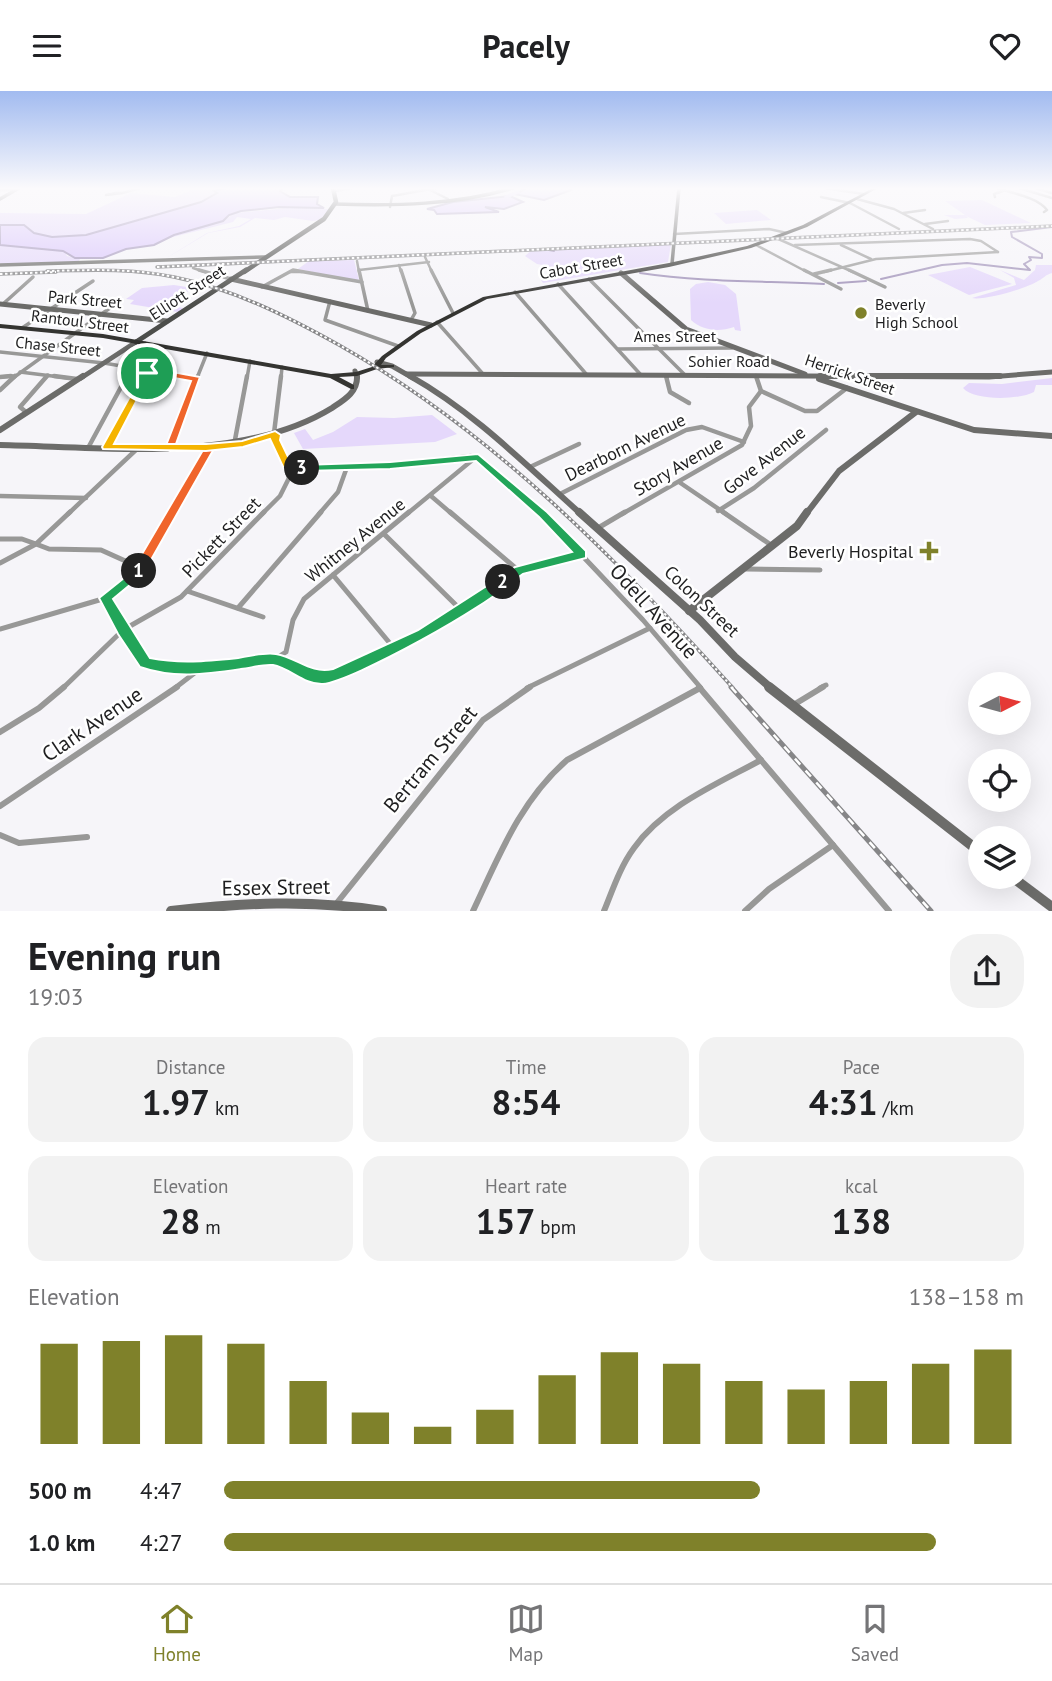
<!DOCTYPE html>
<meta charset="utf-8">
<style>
:root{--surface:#fff;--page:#f2f2f2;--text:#202124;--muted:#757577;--line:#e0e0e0;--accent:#7f812a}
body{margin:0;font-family:"PT Sans",sans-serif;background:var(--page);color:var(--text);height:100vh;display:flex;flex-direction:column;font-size:26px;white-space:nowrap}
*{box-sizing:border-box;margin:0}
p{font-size:23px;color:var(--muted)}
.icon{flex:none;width:38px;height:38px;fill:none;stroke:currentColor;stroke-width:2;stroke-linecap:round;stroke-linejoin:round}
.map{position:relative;height:820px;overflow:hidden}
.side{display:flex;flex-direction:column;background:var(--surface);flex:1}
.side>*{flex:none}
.needle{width:46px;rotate:84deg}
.fabs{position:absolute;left:968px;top:581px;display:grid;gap:14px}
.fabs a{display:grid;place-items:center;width:63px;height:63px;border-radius:50%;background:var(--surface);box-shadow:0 7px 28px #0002;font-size:35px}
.pin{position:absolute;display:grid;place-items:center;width:60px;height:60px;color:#fff;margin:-30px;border:4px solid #fff;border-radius:50%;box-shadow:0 2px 7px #0007}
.km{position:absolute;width:35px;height:35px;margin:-18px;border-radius:50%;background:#222;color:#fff;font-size:19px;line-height:35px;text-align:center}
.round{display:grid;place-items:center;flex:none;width:74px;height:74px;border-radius:28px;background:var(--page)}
.overview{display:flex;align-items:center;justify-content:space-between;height:119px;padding:0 28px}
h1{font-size:38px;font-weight:700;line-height:52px}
.figures{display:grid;grid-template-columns:repeat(3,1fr);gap:10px;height:119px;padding:7px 28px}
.figures div{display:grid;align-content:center;border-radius:18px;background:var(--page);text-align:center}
.figures b{font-size:35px;font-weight:700}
.figures small{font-size:19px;font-weight:400}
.figures p{font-size:19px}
.chart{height:196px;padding:14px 28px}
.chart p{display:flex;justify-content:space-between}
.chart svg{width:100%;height:126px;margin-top:7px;stroke:var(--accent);stroke-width:6}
ul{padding:0 28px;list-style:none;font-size:23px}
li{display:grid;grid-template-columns:112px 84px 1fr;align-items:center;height:52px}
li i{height:18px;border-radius:9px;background:var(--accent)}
header{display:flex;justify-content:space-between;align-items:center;height:91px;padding:0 28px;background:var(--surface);font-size:32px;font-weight:700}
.menu{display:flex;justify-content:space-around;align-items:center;height:98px;border-top:2px solid var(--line);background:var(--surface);font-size:19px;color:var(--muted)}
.menu a{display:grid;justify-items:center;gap:4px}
.menu .current{color:var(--accent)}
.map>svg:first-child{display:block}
</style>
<header><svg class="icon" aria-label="menu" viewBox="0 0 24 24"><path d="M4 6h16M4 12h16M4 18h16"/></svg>Pacely<svg class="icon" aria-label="heart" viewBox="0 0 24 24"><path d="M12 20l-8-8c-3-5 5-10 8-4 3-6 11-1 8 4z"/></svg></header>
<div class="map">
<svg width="1052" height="820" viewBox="0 0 1052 820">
<rect width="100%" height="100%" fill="#f6f5f9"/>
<g fill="#e5d8fb">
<polygon points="197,97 243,97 89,145 52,147 0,136 0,122 86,123 131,102 175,106"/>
<polygon points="982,109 1031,132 985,134 966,125 968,127 955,128 944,124 965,124 945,110"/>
<polygon points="307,115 332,119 324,128 313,130 285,126 274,129 255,127 240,136 208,142 160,171 207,142 239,135 251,128 237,126 233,131 161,149 223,130 235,122"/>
<polygon points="757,119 771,129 726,133 714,122"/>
<polygon points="671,153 668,171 543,192 541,189 553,184 549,175 537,173 525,165 532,159"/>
<polygon points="0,154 64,160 67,165 80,168 78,171 0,174"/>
<polygon points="354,169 359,189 356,190 298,178 309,170"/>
<path d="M 1036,174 L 1052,174 L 1052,182 C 1045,184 1044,187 1038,190 C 1028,197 983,210 972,207 L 1016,194 L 1014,187 L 1000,179 L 1024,189 L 1035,179 Z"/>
<polygon points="970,176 1012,193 969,204 928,184"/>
<path d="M 708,191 L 725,194 L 736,203 L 741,240 L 735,239 L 734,236 C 719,241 703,240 691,229 L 690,198 L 696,193 Z"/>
<polygon points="174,194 193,197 167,214 183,217 178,221 130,213 134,209 126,208 142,197"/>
<path d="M 1052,287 L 1052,294 L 1036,294 L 1034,301 C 1019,309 974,310 963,297 L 969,292 L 1002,293 Z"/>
<polygon points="432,324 457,343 435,351 303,358 294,342 305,338 313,349 333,341 357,326 394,327"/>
</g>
<g fill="#dac6fc" stroke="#a294ba" stroke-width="2">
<polygon points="226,97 283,97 280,100 290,106 318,106 317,113 324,117 279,116 241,120 229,124 223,130 174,144 154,154 126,158 103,167 75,167 63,160 0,154 0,134 24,134 34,142 52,146 86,144 201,111 217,102 214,100"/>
<polygon points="527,97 569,97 571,99 544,109 515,103"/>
<polygon points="510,105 523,111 504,118 485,116 499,121 437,123 434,119 427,118 453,111"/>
</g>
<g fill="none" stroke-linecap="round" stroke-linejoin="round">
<g stroke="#a294ba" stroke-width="2">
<polyline points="549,159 554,160"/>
<path d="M 640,182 C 700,191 763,190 824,193"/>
<polyline points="881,188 942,174 967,172 1030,179 1024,173 1031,169 1029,166 1042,167 1042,163 1012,146 1011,141 1052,136"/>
<polyline points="838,192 866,190"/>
</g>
<polyline stroke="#dac6fc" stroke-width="3.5" points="506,106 518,101"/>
<g stroke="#989897" stroke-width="2.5">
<polyline points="824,97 864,103"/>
<path d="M 996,97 C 1012,102 1037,106 1047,119 L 1044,121"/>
<polyline points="1019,97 1052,107"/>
<polyline points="1035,97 1052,102"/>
<polyline points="0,99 15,99"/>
<polyline points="430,99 448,108"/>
<polyline points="335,100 352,97"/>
<polygon points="115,102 122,102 106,104"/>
<polyline points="122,102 141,97"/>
<polyline points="821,106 850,112 899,138"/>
<polyline points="995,106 994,103 1003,100"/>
<polyline points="857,108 894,118 933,138"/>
<polyline points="390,116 392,105 436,97"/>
<polyline points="903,122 925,119"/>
<polyline points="925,133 948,130"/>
<polyline points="674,143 769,138 787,142"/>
<polyline points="776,147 853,181"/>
<polyline points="756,154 807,181"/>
<polyline points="795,154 970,148 981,150 998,161"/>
<polyline points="841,154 871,168"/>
<polyline points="425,166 432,181"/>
<polyline points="357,170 359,181"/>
<polyline points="399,174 401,181"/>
<polyline points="193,177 205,181"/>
<polyline points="359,179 429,171"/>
<polyline points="290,181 302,181"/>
<polyline points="824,181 876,168 998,161"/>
</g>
<g stroke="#989897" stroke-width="3.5">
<polyline points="199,179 231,188"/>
<polyline points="359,179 368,220"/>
<polyline points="401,179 415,222 411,229"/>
<polyline points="431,179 453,222"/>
<polyline points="804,179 841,198"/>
<polyline points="849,179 885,196"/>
<polyline points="814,183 831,179"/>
<polyline points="589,188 685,284"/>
<polyline points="558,193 641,284"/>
<polyline points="262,196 293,179 362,191"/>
<polyline points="515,201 587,284"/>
<polyline points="330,210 325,229 398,255"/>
<polyline points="3,213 33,186"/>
<polyline points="437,231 483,283"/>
<polyline points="22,237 93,190"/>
<polyline points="618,258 732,257"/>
<polyline points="0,261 104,272 190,287"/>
<polyline points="20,281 68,287"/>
<polyline points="666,284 667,287"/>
<polyline points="0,286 13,285"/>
<polyline points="13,287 121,209"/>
<polyline points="45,287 48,284"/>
<polyline points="126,287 145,252"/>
<polyline points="145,287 149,280"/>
<polyline points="197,287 207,262"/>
<polyline points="247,287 250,270"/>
<polyline points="281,287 282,276"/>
</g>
<g stroke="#989897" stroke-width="4.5">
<polyline points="54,285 77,288"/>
<polyline points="179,285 196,288"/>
<polyline points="666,285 670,301 689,312"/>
<polyline points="0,286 11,285"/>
<polyline points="0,299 15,285"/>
<polyline points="761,300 805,320 817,320 847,297"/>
<polyline points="26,321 20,316 47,285"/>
<polyline points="234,354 247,285"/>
<polyline points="107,356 146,285"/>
<polyline points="88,357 127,285"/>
<polyline points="170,357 198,285"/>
<polyline points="530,376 579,353"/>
<polyline points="288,377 390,374 471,365 486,372 543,423"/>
<polyline points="679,391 726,423"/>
<polyline points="560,403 686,339 702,336 744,351"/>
<polyline points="0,405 86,407"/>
<polyline points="431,405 452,423"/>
<polyline points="718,420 754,397 826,339"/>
<polyline points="68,423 138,357"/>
<polyline points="172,423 210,356"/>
<polyline points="262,423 280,405 289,387 274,342 281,285"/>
<polyline points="319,423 338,401 347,376"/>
<polyline points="407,423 476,366"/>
<polyline points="622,423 742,354 751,335 749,316 761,300 756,285"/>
</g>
<g stroke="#989897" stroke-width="5">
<polyline points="450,421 519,480"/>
<polyline points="541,421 643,529 701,597"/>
<polyline points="723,421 771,454"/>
<polyline points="598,437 625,421"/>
<polyline points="384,443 461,519"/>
<polyline points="0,448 22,448 36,453 70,421"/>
<polyline points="0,472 36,453 49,458 101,459 141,477"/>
<polyline points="746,478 820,479"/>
<polyline points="333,484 393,556"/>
<polyline points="187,500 263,526"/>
<polyline points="106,507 132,488 141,477 173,421"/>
<polyline points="238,517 321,421"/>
<polyline points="0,538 106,507 145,572 173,577 202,577 274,568 314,584 335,584 423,543 519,480 581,464"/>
<polyline points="275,568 286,561 293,529 304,508 409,421"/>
<polyline points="63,597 123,539 181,506 264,421"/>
<polyline points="175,597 201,577"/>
<polyline points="527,597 650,537"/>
<polyline points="820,597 826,594"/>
</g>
<g stroke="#989897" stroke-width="6">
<polyline points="699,596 889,820"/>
<polyline points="795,613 823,596"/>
<polyline points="0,641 39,617 64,596"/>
<polyline points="0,715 177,596"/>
<polyline points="0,744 19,752 87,746"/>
<polyline points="336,813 483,629 530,596"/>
<path d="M 473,820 C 499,765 520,710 567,669 L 700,597"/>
<path d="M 604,820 C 613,798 620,776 634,757 C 664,715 717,693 761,669"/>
<polyline points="745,820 769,798 833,754"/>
</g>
<g stroke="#6c6c6a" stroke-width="3.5">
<polyline points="0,108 19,97"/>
<path d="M 335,113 C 394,115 457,114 513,97"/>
<polyline points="672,173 679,97"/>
<polyline points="0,174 265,166"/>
</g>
<g stroke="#6c6c6a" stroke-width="5">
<polyline points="621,182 686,238 805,283"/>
<polyline points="231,188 431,234"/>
<polyline points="0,213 167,230"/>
<polyline points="377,271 392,275 413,287"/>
<polyline points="355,280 357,287"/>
<polyline points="406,283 989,286 1052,281"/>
<polyline points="81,287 136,251"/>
</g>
<g stroke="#6c6c6a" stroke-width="6">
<path d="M 410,285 C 474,321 526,374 581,423"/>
<polyline points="820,285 1000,285"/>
<polyline points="819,288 974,339 1052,345"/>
<polyline points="0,339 83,285"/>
<path d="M 0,354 C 104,356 241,373 332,317 C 344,309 358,301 357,285"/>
<polyline points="806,423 839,380 916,321"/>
</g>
<g stroke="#6c6c6a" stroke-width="8">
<polyline points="579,421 700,529 735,566 771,597"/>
<polyline points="689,520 797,435 807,421"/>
</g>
<g stroke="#6c6c6a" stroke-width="10">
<polyline points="769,596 980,761"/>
<polyline points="1012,786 1052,816"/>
<path d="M 171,820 C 242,812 311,808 382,820"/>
</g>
<polyline stroke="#4d4e4b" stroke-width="4.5" points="244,181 324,128 336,111 333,97"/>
<polyline stroke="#4d4e4b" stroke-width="5" points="136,251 246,179"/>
<polygon fill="#343431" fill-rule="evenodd" points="873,97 878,97 807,136 751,157 669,176 487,208 421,242 386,267 381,274 394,274 394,276 377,278 357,285 339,286 354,294 354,298 351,298 330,287 103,247 0,237 0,233 103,243 331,283 356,281 372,276 382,265 417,240 483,206 669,172 747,155 803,134"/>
<defs>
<g id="rail-far1">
<polyline points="157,176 1052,135"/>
<path d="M 47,180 C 89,179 132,177 174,186 C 233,198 287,225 339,254 C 493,341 616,467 733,597"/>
<polyline points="0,183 56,181"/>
</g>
<polyline id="rail" points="731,596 931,820"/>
</defs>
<use href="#rail-far1" stroke="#868688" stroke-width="3.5"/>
<use href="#rail" stroke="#868688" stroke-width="5"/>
<use href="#rail-far1" stroke="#fff" stroke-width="2" stroke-dasharray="2.5" stroke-linecap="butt"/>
<use href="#rail" stroke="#fff" stroke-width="2.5" stroke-dasharray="8" stroke-linecap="butt"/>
</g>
<linearGradient id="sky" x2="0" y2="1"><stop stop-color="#a2bbf0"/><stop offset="0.46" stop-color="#fbfafc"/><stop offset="1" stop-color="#fbfafc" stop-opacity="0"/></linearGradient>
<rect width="1052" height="212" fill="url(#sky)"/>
<polygon fill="#f0652b" stroke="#fff" stroke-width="2" points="150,277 200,286 176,353 210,353 215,356 143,483 139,485 132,480 203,359 170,360 165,357 191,290 152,283 144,284 144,281"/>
<path fill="#22a559" stroke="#fff" stroke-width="2" d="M 139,475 L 145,480 L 143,483 L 113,508 L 150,567 C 180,573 208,570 238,567 C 249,565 265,561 276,563 C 298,567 310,583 333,578 L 418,539 L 499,487 L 508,487 L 510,491 C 493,513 351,591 323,593 C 304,594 290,577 273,574 C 263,573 251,577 241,578 C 207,583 174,588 140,576 L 118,543 L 99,507 Z"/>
<polygon fill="#22a559" stroke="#fff" stroke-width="2" points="478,363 547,421 586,460 586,467 523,483 508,494 499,494 499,487 515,476 572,461 539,426 476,370 390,378 302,380 297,377 302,374 390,371"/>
<polygon fill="#f5b400" stroke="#fff" stroke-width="2" points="147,280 151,282 114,353 206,353 242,350 275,340 281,344 280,349 292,374 302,374 307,377 302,380 285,380 270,348 243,356 206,360 103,358 102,356 143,282"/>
<g fill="#7f812a" stroke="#fff" stroke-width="2.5">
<circle cx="861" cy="222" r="7"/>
<path d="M925.5 449.5h7v7h7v7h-7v7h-7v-7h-7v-7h7z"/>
</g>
<g text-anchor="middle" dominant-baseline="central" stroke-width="5" stroke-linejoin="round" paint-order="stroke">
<g font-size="16" fill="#1f1f20" stroke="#fff">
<text transform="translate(581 175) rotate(-10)">Cabot Street</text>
<text transform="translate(187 201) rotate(-33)">Elliott Street</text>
<text transform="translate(85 208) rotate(5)">Park Street</text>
<text transform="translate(80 230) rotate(7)">Rantoul Street</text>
<text x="675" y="245">Ames Street</text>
<text transform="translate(58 255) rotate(6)">Chase Street</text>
<text x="729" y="270">Sohier Road</text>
<text transform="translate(850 283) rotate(19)">Herrick Street</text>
</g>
<g font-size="16" fill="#1f1f20" stroke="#fff" text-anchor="start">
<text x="875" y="213">Beverly<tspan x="875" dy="18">High School</tspan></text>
</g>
<g font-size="18" fill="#1f1f20" stroke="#fff">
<text transform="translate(625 356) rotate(-26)">Dearborn Avenue</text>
<text transform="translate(764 369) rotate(-38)">Gove Avenue</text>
<text transform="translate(678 375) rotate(-30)">Story Avenue</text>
<text transform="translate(221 446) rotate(-46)">Pickett Street</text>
<text transform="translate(355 449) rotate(-39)">Whitney Avenue</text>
<text transform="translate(702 510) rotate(43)">Colon Street</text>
</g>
<g font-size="18" fill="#1f1f20" stroke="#fff" text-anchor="end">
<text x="913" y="460">Beverly Hospital</text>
</g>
<g font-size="21" fill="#1f1f20" stroke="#fff">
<text transform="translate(654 520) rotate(48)">Odell Avenue</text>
<text transform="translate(92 633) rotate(-34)">Clark Avenue</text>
<text transform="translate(430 668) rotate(-50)">Bertram Street</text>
<text transform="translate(276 796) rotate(-1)">Essex Street</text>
</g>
</g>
</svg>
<div class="fabs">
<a><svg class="needle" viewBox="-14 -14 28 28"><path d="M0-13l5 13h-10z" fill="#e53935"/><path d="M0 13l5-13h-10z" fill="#757577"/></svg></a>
<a><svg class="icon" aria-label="locate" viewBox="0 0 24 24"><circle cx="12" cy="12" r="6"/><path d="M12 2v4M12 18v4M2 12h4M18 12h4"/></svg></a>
<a><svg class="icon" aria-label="layers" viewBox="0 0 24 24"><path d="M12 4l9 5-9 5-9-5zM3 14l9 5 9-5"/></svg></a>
</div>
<div class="pin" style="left:147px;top:282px;background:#1e9e55"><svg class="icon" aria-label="arrive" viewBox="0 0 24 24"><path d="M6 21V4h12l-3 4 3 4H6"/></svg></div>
<b class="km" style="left:139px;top:480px">1</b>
<b class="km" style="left:503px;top:491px">2</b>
<b class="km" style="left:302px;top:377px">3</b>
</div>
<section class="side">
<div class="overview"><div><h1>Evening run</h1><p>19:03</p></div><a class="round"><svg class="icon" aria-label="share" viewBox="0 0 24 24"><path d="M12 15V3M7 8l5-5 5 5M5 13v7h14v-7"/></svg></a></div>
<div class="figures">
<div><p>Distance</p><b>1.97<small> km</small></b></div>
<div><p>Time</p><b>8:54</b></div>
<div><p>Pace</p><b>4:31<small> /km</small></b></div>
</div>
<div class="figures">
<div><p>Elevation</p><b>28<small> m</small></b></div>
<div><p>Heart rate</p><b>157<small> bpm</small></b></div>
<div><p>kcal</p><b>138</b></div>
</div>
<div class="chart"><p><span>Elevation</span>138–158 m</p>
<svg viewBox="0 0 160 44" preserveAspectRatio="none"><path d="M5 44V9M15 44V8M25 44V6M35 44V9M45 44V22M55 44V33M65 44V38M75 44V32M85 44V20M95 44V12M105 44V16M115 44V22M125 44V25M135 44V22M145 44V16M155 44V11"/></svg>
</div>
<ul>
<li><b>500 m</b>4:47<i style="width:67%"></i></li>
<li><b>1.0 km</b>4:27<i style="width:89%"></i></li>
</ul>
</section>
<nav class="menu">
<a class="current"><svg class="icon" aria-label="home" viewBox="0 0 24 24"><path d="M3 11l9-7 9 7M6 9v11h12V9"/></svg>Home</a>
<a><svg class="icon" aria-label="map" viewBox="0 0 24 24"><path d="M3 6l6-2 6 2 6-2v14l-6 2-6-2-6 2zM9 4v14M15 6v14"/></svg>Map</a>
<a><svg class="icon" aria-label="saved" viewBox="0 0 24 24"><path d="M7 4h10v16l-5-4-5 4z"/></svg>Saved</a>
</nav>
